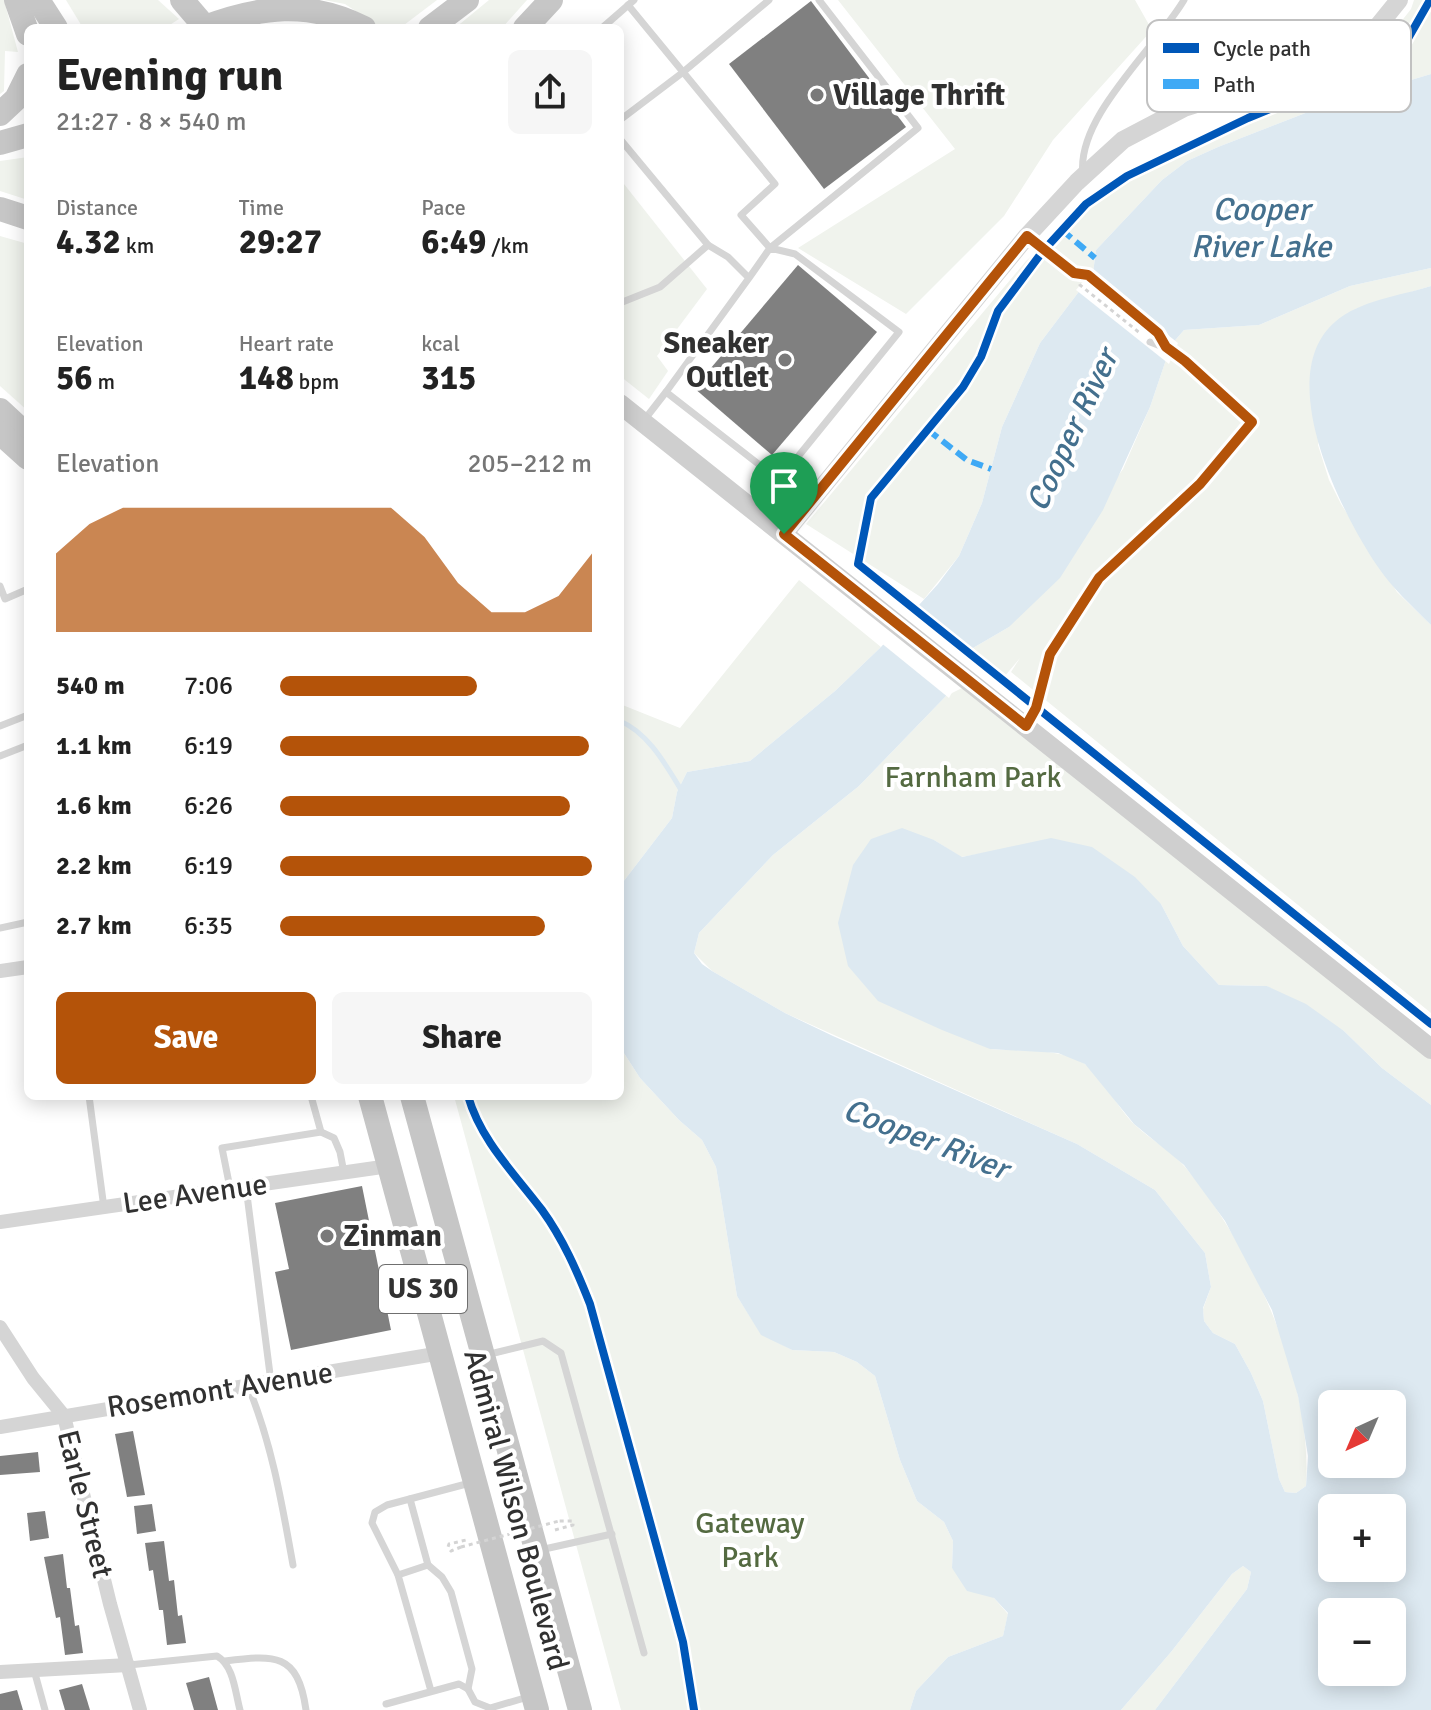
<!DOCTYPE html>
<meta charset="utf-8">
<style>
:root{--surface:#fff;--page:#f6f6f6;--text:#222;--muted:#767676;--accent:#b45309}
body{margin:0;font-family:Signika,sans-serif;background:var(--page);color:var(--text);height:100vh;display:flex;flex-direction:column;font-size:30px;white-space:nowrap}
*{box-sizing:border-box;margin:0}
p{font-size:26px;color:var(--muted)}
.icon{flex:none;width:44px;height:44px;fill:none;stroke:currentColor;stroke-width:2;stroke-linecap:round;stroke-linejoin:round}
.map{position:relative;flex:1;overflow:hidden}
.details{position:absolute;left:24px;top:24px;width:600px;height:1076px;display:flex;flex-direction:column;background:var(--surface);border-radius:12px;box-shadow:0 4px 20px #0003}
.details>*{flex:none}
.needle{width:52px;rotate:224deg}
.controls{position:absolute;left:1318px;top:1390px;display:grid;gap:16px}
.controls a{display:grid;place-items:center;width:88px;height:88px;border-radius:12px;background:var(--surface);box-shadow:0 4px 20px #0003;font-size:40px}
.pin{position:absolute;display:grid;place-items:center;width:68px;height:68px;color:#fff;margin:-82px -34px;border-radius:50% 50% 50% 0;rotate:-45deg;box-shadow:0 0 8px #0007}
.pin .icon{rotate:45deg}
.round{display:grid;place-items:center;flex:none;width:84px;height:84px;border-radius:12px;background:var(--page)}
.head{display:flex;align-items:center;justify-content:space-between;height:136px;padding:0 32px}
h1{font-size:44px;font-weight:700;line-height:60px}
.stats{display:grid;grid-template-columns:repeat(3,1fr);gap:12px;height:136px;padding:8px 32px}
.stats div{display:grid;align-content:center}
.stats b{font-size:34px;font-weight:700}
.stats small{font-size:22px;font-weight:400}
.stats p{font-size:22px}
.chart{height:224px;padding:16px 32px}
.chart p{display:flex;justify-content:space-between}
.chart svg{width:100%;height:144px;margin-top:8px;fill:var(--accent);opacity:.7}
.primary-button{display:flex;gap:16px;margin-top:auto;padding:16px 32px}
.primary-button a{flex:1;height:92px;border-radius:12px;background:var(--accent);color:#fff;font-size:32px;font-weight:700;line-height:92px;text-align:center}
.primary-button a+a{background:var(--page);color:var(--text)}
ul{padding:0 32px;list-style:none;font-size:26px}
li{display:grid;grid-template-columns:128px 96px 1fr;align-items:center;height:60px}
li i{height:20px;border-radius:10px;background:var(--accent)}
.map>svg:first-child{display:block}
</style>
<div class="map">
<svg width="1431" height="1710" viewBox="0 0 1431 1710">
<rect width="100%" height="100%" fill="#fff"/>
<g fill="#f0f3ed">
<polygon points="0,0 4,0 18,52 5,51 4,91 0,94"/>
<polygon points="66,0 158,0 179,19 165,28 83,28"/>
<polygon points="324,0 437,0 400,28 381,28 345,4"/>
<polygon points="489,0 527,0 502,28 455,28"/>
<polygon points="838,0 1135,0 1152,30 1053,140 1004,216 906,314 798,248 955,149"/>
<polygon points="1414,0 1431,0 1431,74 1321,107 1218,147 1187,161 1162,180 1096,250 1093,273 1040,343 1002,427 982,503 959,556 924,599 806,524 1026,261 1120,176 1379,50 1411,9"/>
<polygon points="28,157 28,200 0,191 0,161"/>
<polygon points="620,179 707,289 657,356 668,371 649,399 620,376"/>
<polygon points="0,236 28,244 28,411 0,386"/>
<polygon points="1431,268 1431,286 1355,309 1318,445 1329,480 1341,504 1397,592 1431,625 1431,1013 1011,672 1020,658 1004,677 973,648 1009,627 1123,469 1150,407 1171,345 1184,330 1259,325 1350,286"/>
<polygon points="799,580 881,647 835,691 750,761 687,772 677,792 672,818 620,886 620,704 680,728"/>
<path d="M 972,683 L 1431,1049 L 1431,1105 L 1382,1068 L 1344,1031 L 1267,986 L 1219,985 L 1183,946 L 1161,904 L 990,852 L 961,857 L 934,840 L 990,1049 C 1016,1051 1063,1048 1085,1064 C 1101,1075 1119,1110 1135,1125 C 1151,1140 1172,1151 1186,1168 C 1253,1249 1313,1380 1306,1486 L 1296,1493 L 1285,1492 L 1279,1479 L 1263,1401 L 1251,1373 L 1235,1344 L 1213,1333 L 1204,1321 L 1203,1309 L 1211,1287 L 1205,1253 L 1155,1190 L 1077,1144 L 785,1013 L 712,971 L 694,953 L 699,933 L 773,855 L 859,786 L 946,696 Z"/>
<polygon points="620,1047 640,1078 679,1120 702,1140 716,1167 737,1296 761,1334 792,1350 834,1352 857,1362 875,1376 900,1460 917,1501 944,1522 953,1541 952,1568 994,1598 1008,1614 1003,1636 948,1657 916,1691 910,1710 621,1710 454,1096 620,1096"/>
<polygon points="1243,1566 1251,1572 1247,1589 1155,1710 1121,1710 1171,1652 1232,1574"/>
</g>
<g fill="#dde9f1" fill-rule="evenodd">
<path d="M 1431,74 L 1431,268 L 1350,286 L 1259,325 L 1184,330 L 1171,345 L 1150,407 L 1103,510 L 1060,578 L 1009,627 L 973,648 L 946,696 L 859,786 L 773,855 L 699,933 L 694,953 L 702,964 L 712,971 L 785,1013 L 833,1036 L 1077,1144 L 1155,1190 L 1205,1253 L 1211,1287 L 1203,1308 L 1204,1321 L 1213,1333 L 1235,1344 L 1251,1373 L 1263,1401 L 1279,1479 L 1285,1492 L 1296,1493 L 1306,1486 L 1308,1456 L 1298,1396 L 1272,1310 L 1225,1221 L 1184,1165 L 1134,1124 L 1085,1064 L 1058,1053 L 990,1049 L 942,1030 L 878,1001 L 848,966 L 838,923 L 853,865 L 871,839 L 902,828 L 934,840 L 962,857 L 1051,838 L 1092,847 L 1135,877 L 1161,904 L 1183,946 L 1219,985 L 1267,986 L 1306,1004 L 1344,1031 L 1382,1068 L 1431,1105 L 1431,1710 L 1155,1710 L 1247,1589 L 1251,1572 L 1243,1566 L 1232,1574 L 1171,1652 L 1121,1710 L 910,1710 L 916,1691 L 948,1657 L 1003,1636 L 1008,1613 L 994,1598 L 967,1591 L 952,1568 L 953,1541 L 944,1522 L 917,1501 L 900,1460 L 875,1376 L 857,1362 L 834,1352 L 792,1350 L 761,1335 L 737,1296 L 716,1167 L 702,1140 L 679,1120 L 640,1078 L 620,1047 L 620,886 L 672,818 L 677,792 L 687,772 L 750,761 L 835,691 L 881,647 L 938,584 L 959,556 L 982,503 L 1002,427 L 1040,343 L 1093,273 L 1096,250 L 1162,180 L 1187,161 L 1218,147 L 1321,107 ZM 1332,1404 L 1392,1404 L 1392,1464 L 1332,1464 ZM 1332,1508 L 1392,1508 L 1392,1568 L 1332,1568 ZM 1332,1612 L 1392,1612 L 1392,1672 L 1332,1672 Z"/>
<path d="M 1431,286 L 1431,625 C 1412,606 1393,589 1378,567 C 1341,513 1272,376 1335,322 C 1360,300 1400,296 1431,286 Z"/>
</g>
<g fill="#fff">
<polygon points="1090,273 1178,343 1169,364 1076,290"/>
<polygon points="912,606 973,654 949,698 880,642"/>
</g>
<g fill="none" stroke-linecap="round" stroke-linejoin="round">
<path stroke="#dde9f1" stroke-width="5" d="M 620,721 C 649,733 667,767 683,793"/>
</g>
<g fill="#808080">
<polygon points="811,1 906,127 824,189 729,64"/>
<polygon points="798,265 877,332 772,455 694,388"/>
<polygon points="362,1186 391,1330 291,1350 275,1272 289,1269 275,1203"/>
<polygon points="133,1431 145,1495 127,1497 115,1434"/>
<polygon points="38,1452 40,1472 0,1475 0,1456"/>
<polygon points="152,1504 156,1531 137,1534 134,1506"/>
<polygon points="45,1511 49,1538 30,1541 27,1513"/>
<polygon points="164,1541 169,1581 174,1580 178,1616 182,1615 186,1643 167,1645 163,1610 159,1610 153,1570 149,1571 145,1543"/>
<polygon points="63,1554 67,1588 70,1588 75,1626 79,1625 83,1653 65,1655 60,1617 56,1618 44,1557"/>
<polygon points="209,1677 218,1710 194,1710 186,1683"/>
<polygon points="82,1684 90,1710 65,1710 59,1690"/>
<polygon points="17,1690 23,1710 0,1710 0,1694"/>
</g>
<g fill="none" stroke-linecap="round" stroke-linejoin="round">
<g stroke="#d4d4d4" stroke-width="3" stroke-dasharray="4 4" stroke-linecap="butt">
<polyline points="1039,247 1074,273 1080,285 1141,334"/>
<polyline points="1074,273 1088,275 1149,325"/>
<polyline points="555,1530 573,1525 573,1521 559,1521"/>
<polyline points="461,1547 451,1551 448,1547 449,1544 466,1540"/>
</g>
<g stroke="#d5d5d5" stroke-width="7">
<polyline points="628,5 775,184 741,215 770,248 918,128 819,0"/>
<polyline points="602,28 634,0"/>
<polyline points="620,120 682,73 769,0"/>
<polyline points="620,139 708,245 660,287 620,303"/>
<path d="M 1083,174 C 1076,117 1155,49 1184,0"/>
<polyline points="708,245 728,257 749,278 666,392 779,480 899,332 795,254 770,248 749,278"/>
<polyline points="1158,333 1166,347"/>
<polyline points="645,419 666,392"/>
<polyline points="755,508 779,480"/>
<polyline points="0,586 5,599 28,589"/>
<path d="M 1028,723 L 1036,708 L 1050,654 L 1099,578 L 1200,484 L 1252,422 C 1222,394 1190,355 1150,342"/>
<polyline points="0,726 28,715"/>
<polyline points="0,756 28,745"/>
<polyline points="0,928 28,922"/>
<polyline points="89,1096 104,1208"/>
<polyline points="321,1132 334,1138 340,1152 344,1173"/>
<polyline points="246,1187 271,1382"/>
<polyline points="230,1188 222,1148 321,1132 311,1096"/>
<polyline points="486,1355 543,1341 561,1353 644,1653"/>
<path d="M 248,1386 C 272,1444 282,1504 293,1565"/>
<polyline points="410,1499 428,1565"/>
<polyline points="540,1550 612,1534"/>
<polyline points="398,1575 428,1565 442,1577 451,1592 472,1669 468,1689"/>
<path d="M 225,1661 C 274,1655 298,1652 306,1710"/>
<path d="M 129,1665 L 217,1656 C 234,1666 235,1692 240,1710"/>
<polyline points="34,1670 45,1710"/>
<polyline points="431,1691 398,1575 372,1523 375,1512 387,1505 470,1483"/>
<polyline points="386,1704 459,1684 468,1689 475,1702 490,1708 528,1697"/>
</g>
<g stroke="#d5d5d5" stroke-width="14">
<polyline points="0,971 28,967"/>
<polyline points="0,1222 389,1166"/>
<polyline points="0,1327 33,1378 64,1416 110,1604 140,1710"/>
<polyline points="0,1427 441,1353"/>
<polyline points="0,1672 128,1665"/>
</g>
<polyline stroke="#d5d5d5" stroke-width="18" points="784,534 1027,236 1077,182 1123,140 1184,108 1313,67 1354,47 1378,26 1399,0"/>
<polyline stroke="#cfcfcf" stroke-width="20" points="620,404 1431,1049"/>
<g stroke="#c6c6c6" stroke-width="24">
<polyline points="16,0 28,34"/>
<polyline points="38,0 56,28"/>
<path d="M 202,28 C 260,6 309,0 364,28"/>
<polyline points="430,28 467,0"/>
<polyline points="525,28 551,0"/>
<polyline points="0,114 16,99 28,75"/>
<polyline points="0,143 28,135"/>
<polyline points="0,209 28,218"/>
<polyline points="0,410 28,436"/>
<polyline points="0,433 28,458"/>
<polyline points="370,1096 537,1710"/>
<polyline points="412,1096 580,1710"/>
</g>
<polyline stroke="#d4d4d4" stroke-width="3" stroke-dasharray="4 4" stroke-linecap="butt" points="461,1547 559,1521"/>
<polyline stroke="#c6c6c6" stroke-width="24" points="182,0 206,28"/>
<g stroke="#3fa9f5" stroke-width="6" stroke-dasharray="12 6" stroke-linecap="butt">
<polyline points="1062,230 1095,258"/>
<polyline points="928,430 967,460 991,469"/>
</g>
<defs>
<g id="cycleway">
<polyline points="1430,0 1402,49 1369,69 1248,118 1127,176 1086,204 1043,251 998,311 981,357 963,387 871,498 858,564 1431,1024"/>
<path d="M 468,1096 C 481,1141 514,1173 542,1210 C 563,1239 577,1271 590,1304 L 683,1642 L 694,1710"/>
</g>
</defs>
<use href="#cycleway" stroke="#fff" stroke-width="13"/>
<use href="#cycleway" stroke="#0057b8" stroke-width="8"/>
</g>
<g fill="none" stroke-linecap="round" stroke-linejoin="round">
<defs>
<polygon id="route" points="1027,236 1074,273 1088,275 1158,333 1166,347 1185,361 1252,422 1200,484 1099,578 1050,654 1036,708 1026,726 784,534"/>
</defs>
<use href="#route" stroke="#fff" stroke-width="16"/>
<use href="#route" stroke="#b45309" stroke-width="10"/>
</g>
<g fill="#797979" stroke="#fff" stroke-width="3">
<circle cx="817" cy="95" r="8"/>
<circle cx="785" cy="360" r="8"/>
<circle cx="327" cy="1236" r="8"/>
</g>
<g text-anchor="middle" dominant-baseline="central" stroke-width="8" stroke-linejoin="round" paint-order="stroke">
<rect fill="#fff" stroke="#6f6f6f" stroke-width="2" x="379" y="1265" width="88" height="48" rx="6"/>
<g font-size="28" font-weight="bold" fill="#313131">
<text x="423" y="1289">US 30</text>
</g>
<g font-size="30" font-weight="bold" fill="#313131" stroke="#fff" text-anchor="start">
<text x="833" y="95">Village Thrift</text>
<text x="769" y="343" text-anchor="end">Sneaker<tspan x="769" dy="34">Outlet</tspan></text>
<text x="343" y="1236">Zinman</text>
</g>
<g font-size="30" fill="#546a41" stroke="#fff">
<text x="973" y="777">Farnham Park</text>
<text x="750" y="1523">Gateway<tspan x="750" dy="34">Park</tspan></text>
</g>
<g font-size="30" fill="#313131" stroke="#fff">
<text transform="translate(195 1194) rotate(-8)">Lee Avenue</text>
<text transform="translate(220 1390) rotate(-9)">Rosemont Avenue</text>
<text transform="translate(85 1504) rotate(76)">Earle Street</text>
<text transform="translate(516 1510) rotate(75)">Admiral Wilson Boulevard</text>
</g>
<g font-size="32" font-style="italic" fill="#44708e" stroke="#fff">
<text x="1261" y="209">Cooper<tspan x="1261" dy="37">River Lake</tspan></text>
<text transform="translate(1072 430) rotate(-65)">Cooper River</text>
<text transform="translate(926 1139) rotate(21)">Cooper River</text>
</g>
</g>
<rect x="1147" y="20" width="264" height="92" rx="12" fill="#fff" stroke="#c1c1c1" stroke-width="2"/>
<rect x="1163" y="43" width="36" height="10" fill="#0057b8"/>
<rect x="1163" y="79" width="36" height="10" fill="#3fa9f5"/>
<g font-size="22" fill="#313131">
<text x="1213" y="56">Cycle path</text>
<text x="1213" y="92">Path</text>
</g>
</svg>
<div class="controls">
<a><svg class="needle" viewBox="-14 -14 28 28"><path d="M0-13l5 13h-10z" fill="#e53935"/><path d="M0 13l5-13h-10z" fill="#767676"/></svg></a>
<a>+</a>
<a>−</a>
</div>
<div class="pin" style="left:784px;top:534px;background:#1e9e55"><svg class="icon" aria-label="arrive" viewBox="0 0 24 24"><path d="M6 21V4h12l-3 4 3 4H6"/></svg></div>
<section class="details">
<div class="head"><div><h1>Evening run</h1><p>21:27 · 8 × 540 m</p></div><a class="round"><svg class="icon" aria-label="share" viewBox="0 0 24 24"><path d="M12 15V3M7 8l5-5 5 5M5 13v7h14v-7"/></svg></a></div>
<div class="stats">
<div><p>Distance</p><b>4.32<small> km</small></b></div>
<div><p>Time</p><b>29:27</b></div>
<div><p>Pace</p><b>6:49<small> /km</small></b></div>
</div>
<div class="stats">
<div><p>Elevation</p><b>56<small> m</small></b></div>
<div><p>Heart rate</p><b>148<small> bpm</small></b></div>
<div><p>kcal</p><b>315</b></div>
</div>
<div class="chart"><p><span>Elevation</span>205–212 m</p>
<svg viewBox="0 0 160 44" preserveAspectRatio="none"><path d="M0 44V20L10 11L20 6L30 6L40 6L50 6L60 6L70 6L80 6L90 6L100 6L110 15L120 29L130 38L140 38L150 33L160 20V44z"/></svg>
</div>
<ul>
<li><b>540 m</b>7:06<i style="width:63%"></i></li>
<li><b>1.1 km</b>6:19<i style="width:99%"></i></li>
<li><b>1.6 km</b>6:26<i style="width:93%"></i></li>
<li><b>2.2 km</b>6:19<i style="width:100%"></i></li>
<li><b>2.7 km</b>6:35<i style="width:85%"></i></li>
</ul>
<div class="primary-button"><a>Save</a><a>Share</a></div>
</section>
</div>
